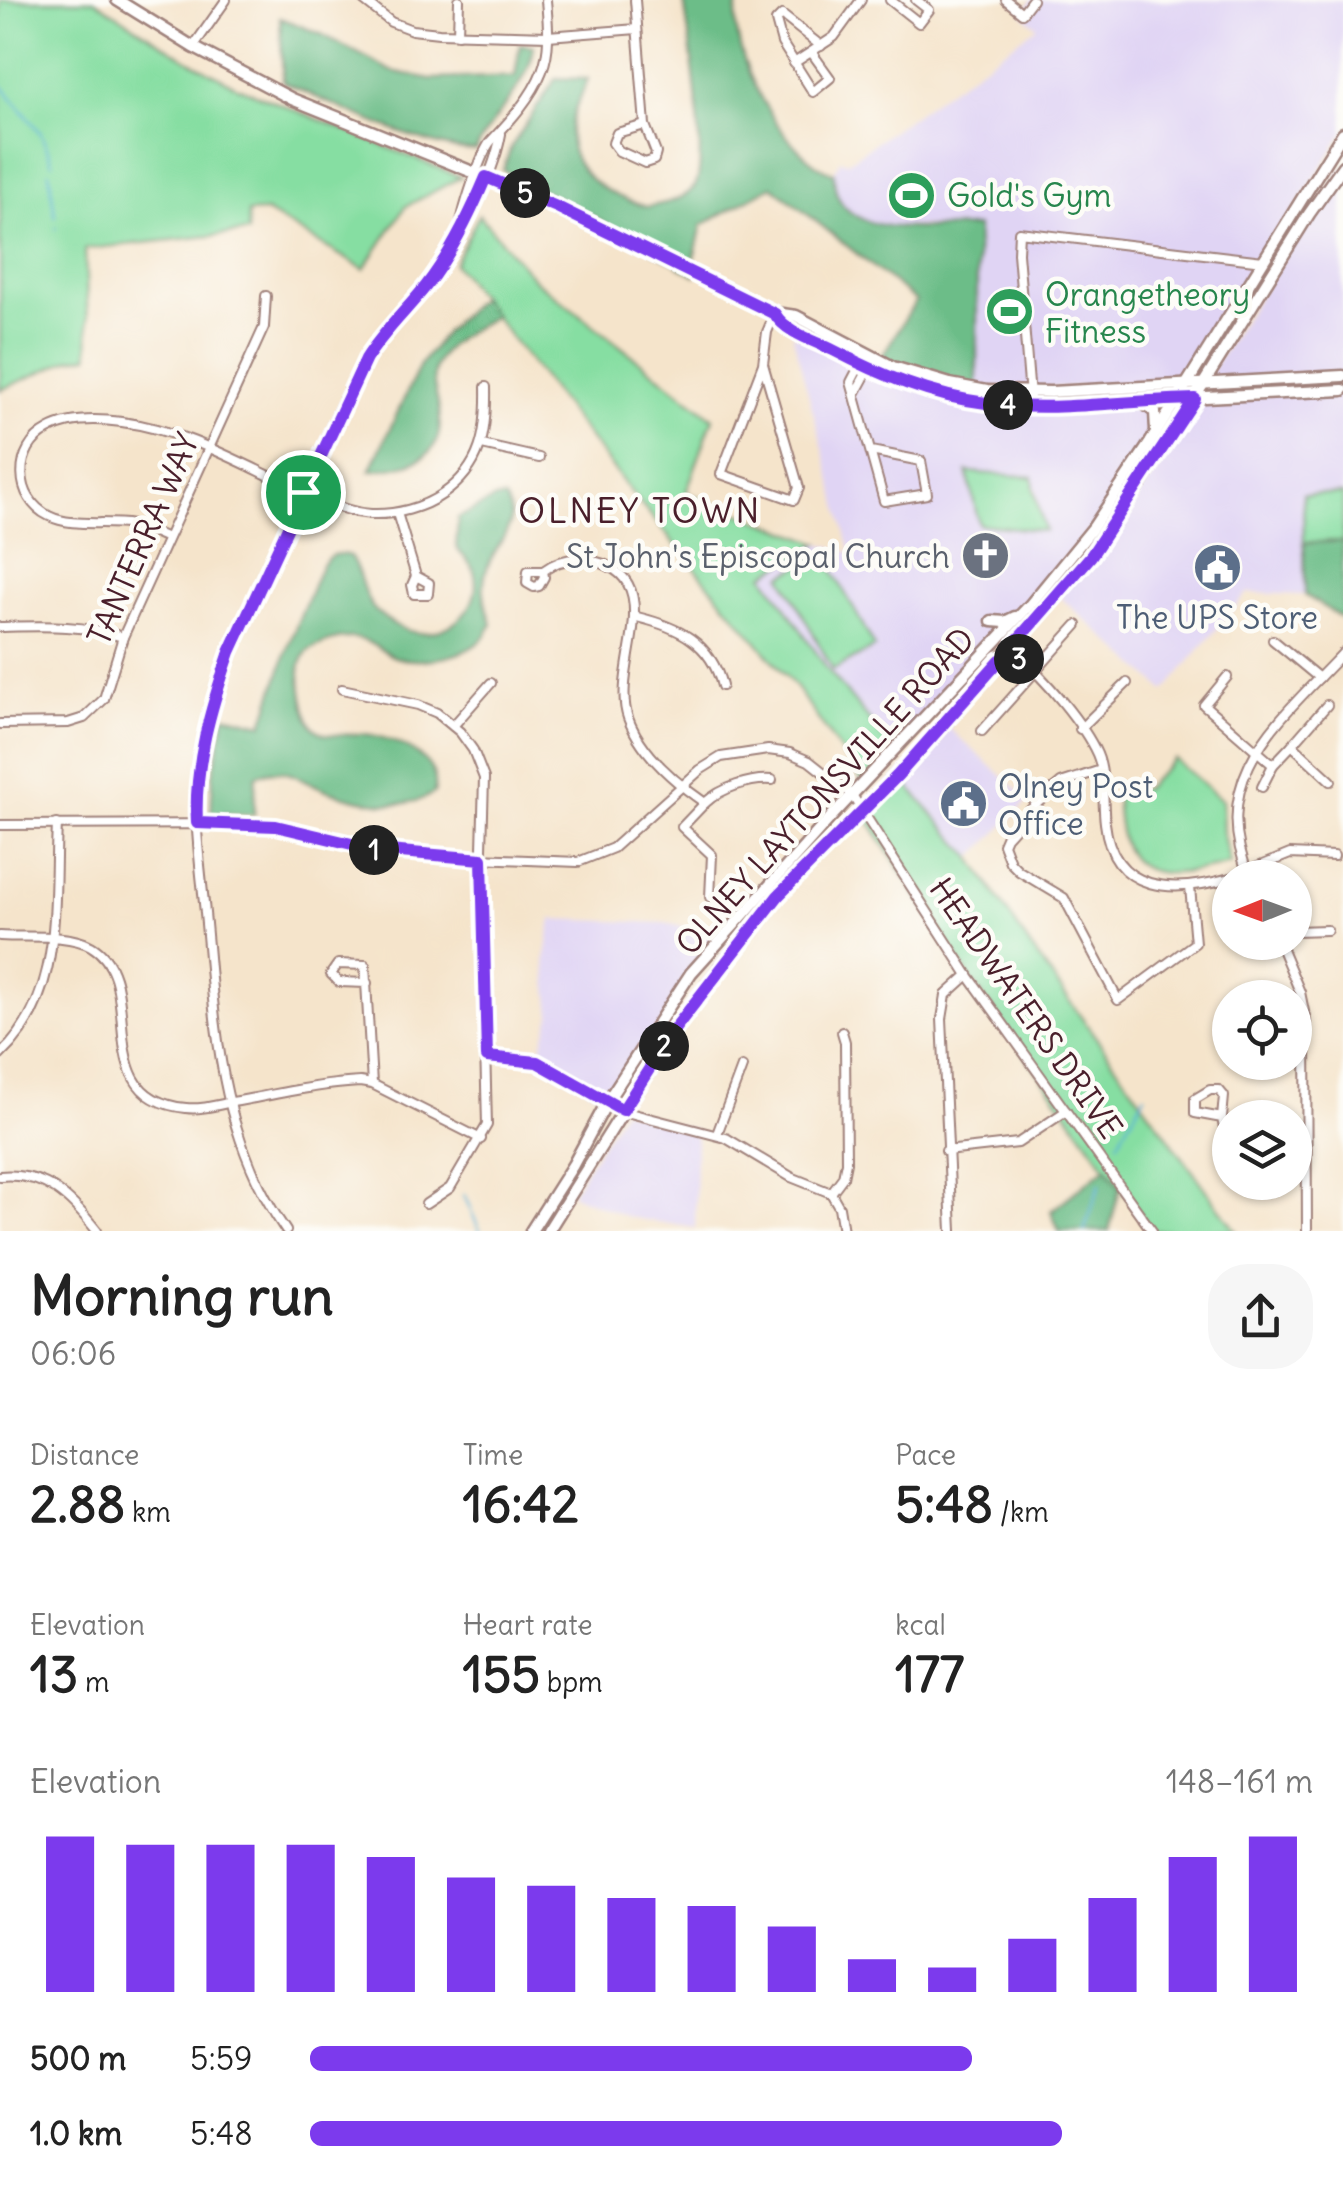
<!DOCTYPE html>
<meta charset="utf-8">
<style>
:root{--surface:#fff;--page:#f6f6f6;--text:#222;--muted:#767676;--accent:#7c3aed}
body{margin:0;font-family:Delius,sans-serif;background:var(--page);color:var(--text);height:100vh;display:flex;flex-direction:column;font-size:38px;white-space:nowrap}
*{box-sizing:border-box;margin:0}
p{font-size:32px;color:var(--muted)}
.icon{flex:none;width:55px;height:55px;fill:none;stroke:currentColor;stroke-width:2;stroke-linecap:round;stroke-linejoin:round}
.map{position:relative;height:1231px;overflow:hidden}
.sheet{display:flex;flex-direction:column;background:var(--surface);flex:1}
.sheet>*{flex:none}
.needle{width:65px;rotate:269deg}
.controls{position:absolute;left:1212px;top:860px;display:grid;gap:20px}
.controls a{display:grid;place-items:center;width:100px;height:100px;border-radius:50%;background:var(--surface);box-shadow:0 2px 8px #0004;font-size:50px}
.pin{position:absolute;display:grid;place-items:center;width:85px;height:85px;color:#fff;margin:-42px;border:5px solid #fff;border-radius:50%;box-shadow:0 2px 10px #0007}
.km{position:absolute;width:50px;height:50px;margin:-25px;border-radius:50%;background:#222;color:#fff;font-size:28px;line-height:50px;text-align:center}
.round{display:grid;place-items:center;flex:none;width:105px;height:105px;border-radius:40px;background:var(--page)}
.summary{display:flex;align-items:center;justify-content:space-between;height:170px;padding:0 30px}
h1{font-size:55px;font-weight:800;line-height:75px}
.stats{display:grid;grid-template-columns:repeat(3,1fr);gap:15px;height:170px;padding:10px 30px}
.stats div{display:grid;align-content:center}
.stats b{font-size:50px;font-weight:800}
.stats small{font-size:28px;font-weight:400}
.stats p{font-size:28px}
.chart{height:280px;padding:20px 30px}
.chart p{display:flex;justify-content:space-between}
.chart svg{width:100%;height:180px;margin-top:10px;stroke:var(--accent);stroke-width:6}
ul{padding:0 30px;list-style:none;font-size:32px}
li{display:grid;grid-template-columns:160px 120px 1fr;align-items:center;height:75px}
li i{height:25px;border-radius:12px;background:var(--accent)}
.map>svg:first-child{display:block}
</style>
<div class="map">
<svg width="1343" height="1231" viewBox="0 0 1343 1231">
<rect width="100%" height="100%" fill="#fdfcf7"/>
<filter id="ink" filterUnits="userSpaceOnUse"><feTurbulence type="fractalNoise" baseFrequency=".01" numOctaves="2"/><feDisplacementMap in="SourceGraphic" scale="20" xChannelSelector="R" yChannelSelector="G"/><feConvolveMatrix kernelMatrix="1 2 1 2 8 2 1 2 1" color-interpolation-filters="sRGB"/></filter>
<filter id="wash" filterUnits="userSpaceOnUse"><feTurbulence type="fractalNoise" baseFrequency=".0048" numOctaves="4" result="noise"/><feDisplacementMap in="SourceGraphic" scale="40" xChannelSelector="R" yChannelSelector="G"/><feGaussianBlur stdDeviation="2.25" result="paint"/><feColorMatrix in="noise" values="0 0 0 0 0 0 0 0 0 0 0 0 0 0 0 0 0 1.4 0 .05"/><feComposite in="paint" operator="in"/></filter>
<g filter="url(#wash)">
<rect width="100%" height="100%" fill="#f5e4cb"/>
<g fill="#e0d4f4" fill-rule="evenodd">
<polygon points="1032,0 1343,0 1343,133 1187,384 977,389 977,227 881,226 857,219 841,205 834,187 834,173 840,160 848,162 1037,27 1022,13"/>
<polygon points="1343,166 1343,376 1204,382"/>
<path d="M 792,333 L 867,372 L 986,403 L 1177,399 L 1093,528 L 894,750 L 828,670 L 763,575 L 819,543 L 851,553 ZM 967,473 L 1033,477 L 1045,530 Z"/>
<polygon points="1343,390 1343,494 1303,494 1305,595 1247,593 1165,691 1058,595 1195,399"/>
<polygon points="944,724 1029,800 972,858 898,775"/>
<polygon points="552,919 664,923 723,935 608,1100 537,1062 551,1015 545,961"/>
<polygon points="623,1110 696,1130 695,1228 628,1217 571,1194"/>
</g>
<g fill="#86dea2" stroke="#687e66" stroke-width="2.5">
<polygon points="0,0 94,0 181,56 238,87 461,177 405,207 364,269 266,212 248,213 248,232 85,249 89,356 71,359 0,390"/>
<polygon points="479,215 535,280 713,418 686,493 819,543 764,575 828,670 894,750 863,783 797,689 631,492 454,264"/>
<polygon points="967,472 1033,477 1034,490 1045,531 979,524"/>
<polygon points="1303,494 1343,494 1343,541 1304,543"/>
<polygon points="823,553 875,647 833,670 782,576"/>
<path d="M 1174,759 L 1222,800 L 1223,835 L 1230,864 C 1154,882 1115,881 1117,790 L 1144,789 Z"/>
<polygon points="899,776 972,858 1029,945 1236,1231 1152,1231 968,975 863,812"/>
</g>
<g fill="#6cbd88" stroke="#5b6e5a" stroke-width="2.5">
<path d="M 684,0 L 739,0 C 722,49 786,160 834,173 C 831,243 931,226 977,227 L 977,389 L 879,361 L 916,301 L 772,186 L 702,225 L 694,259 L 695,275 L 589,214 L 503,170 L 511,147 L 556,78 L 588,79 C 582,95 571,114 570,131 C 568,175 610,196 647,207 C 664,203 684,201 695,186 C 709,166 688,31 684,0 Z"/>
<path d="M 280,18 L 321,34 L 392,71 L 431,79 L 515,76 L 520,44 L 534,46 C 529,87 493,114 476,150 C 438,155 322,100 283,82 Z"/>
<path d="M 480,297 L 495,316 C 475,327 445,342 436,365 C 431,378 435,389 438,403 C 449,460 414,465 370,471 L 420,365 L 446,331 Z"/>
<path d="M 495,499 L 505,499 C 523,528 490,547 485,575 C 481,594 487,606 492,624 C 482,656 424,666 395,657 C 381,652 369,639 353,638 C 337,637 321,643 308,651 C 296,666 300,678 303,696 C 306,710 307,729 325,734 C 337,737 352,733 365,734 C 392,737 444,758 434,793 C 403,813 362,802 329,791 C 303,782 283,762 256,776 L 254,815 L 211,813 L 213,773 L 225,715 L 263,724 L 289,644 L 321,566 C 329,555 336,551 350,556 C 363,573 361,598 377,612 C 388,622 405,632 420,633 C 452,635 484,605 474,572 C 471,562 461,555 456,547 L 458,518 Z"/>
<polygon points="1343,541 1343,619 1305,595 1304,543"/>
<polygon points="1106,1167 1120,1187 1109,1231 1059,1231 1051,1211"/>
</g>
<g fill="none" stroke-linecap="round" stroke-linejoin="round">
<g stroke="#57b1d5" stroke-width="2.5">
<polyline points="0,84 40,132 53,163"/>
<polyline points="49,172 55,217"/>
<polyline points="56,227 56,229"/>
<polyline points="1118,1142 1145,1095"/>
<polyline points="464,1195 480,1231"/>
<polyline points="1084,1231 1100,1184"/>
</g>
</g>
</g>
<g filter="url(#ink)">
<g fill="none" stroke-linecap="round" stroke-linejoin="round">
<defs>
<g id="minor">
<polyline points="363,0 391,22 412,30 439,33 548,36 637,29"/>
<polyline points="635,0 645,125 617,133 613,143 619,151 645,163 654,160 656,153 645,125"/>
<polyline points="890,0 919,23 929,10 916,0"/>
<polyline points="1006,0 1022,13 1032,0"/>
<polyline points="458,34 459,0"/>
<polyline points="193,47 226,0"/>
<polyline points="812,53 830,78 813,92 782,43 776,21 782,15 821,46"/>
<polyline points="794,63 834,37 861,0"/>
<path d="M 460,230 C 461,214 481,152 491,141 C 510,121 532,97 542,71 C 551,48 548,24 546,0"/>
<polyline points="862,361 851,382 884,501 927,494 921,461 871,451"/>
<polyline points="763,364 799,488 794,500 721,474 763,364 767,332 775,313"/>
<polyline points="855,394 874,359"/>
<polyline points="1030,396 1018,253 1019,232 1263,261"/>
<polyline points="482,445 539,458"/>
<polyline points="397,513 416,576 429,583 428,594 414,594 412,585 416,576"/>
<path d="M 167,538 C 156,533 144,527 132,525 C 105,520 73,528 49,516 C 14,499 13,448 48,430 C 69,418 99,419 122,422 C 183,430 237,461 293,487 C 318,498 343,512 371,514 C 396,515 423,508 443,494 C 482,467 487,432 486,387"/>
<path d="M 543,571 L 528,571 L 527,583 L 534,587 L 539,586 L 544,577 L 543,571 C 558,560 575,556 594,561 C 671,580 610,668 628,718 C 641,753 676,783 705,803 L 682,827 L 712,855 L 710,897"/>
<path d="M 637,617 C 678,627 711,642 722,686"/>
<path d="M 0,627 C 43,626 82,624 123,637"/>
<polyline points="1273,640 1319,678"/>
<path d="M 1020,658 C 1045,678 1084,725 1097,754 C 1106,775 1102,801 1105,823 C 1113,895 1175,893 1230,878"/>
<polyline points="1227,677 1204,705 1273,765 1292,745 1331,781"/>
<polyline points="342,689 418,705 437,713 460,732 473,750 484,778 481,885 487,1125 450,1188 426,1204"/>
<polyline points="0,724 68,723 84,718 104,699 123,637 264,327 266,296"/>
<polyline points="453,726 491,683"/>
<polyline points="1080,729 1127,683"/>
<polyline points="982,731 1077,625"/>
<polyline points="1292,745 1327,705"/>
<polyline points="1101,770 1061,783 1034,806 1006,837 1003,844 1010,862 1019,871 1064,898 1118,1000 1195,943 1190,887"/>
<polyline points="1262,787 1273,765"/>
<path d="M 705,803 C 721,788 751,778 772,780"/>
<polyline points="0,825 250,824 311,833 406,855 578,862 613,848 700,770 721,757 768,750 790,753 809,761 852,795 968,975 1152,1231"/>
<polyline points="1231,878 1290,854 1334,856"/>
<path d="M 1250,878 C 1205,777 1280,720 1343,653"/>
<polyline points="1295,931 1327,930"/>
<path d="M 0,936 C 27,938 67,933 91,946 C 151,981 85,1098 186,1108 C 201,1110 217,1105 232,1102 C 274,1095 317,1084 360,1082 L 372,1084 L 481,1139"/>
<polyline points="1279,942 1300,992 1306,1021 1307,1231"/>
<polyline points="367,983 339,982 331,974 338,964 365,965 372,1084"/>
<path d="M 0,1055 C 64,996 53,905 57,824"/>
<polyline points="487,1057 537,1062 626,1112 726,1138 791,1177 831,1193 839,1207 843,1231"/>
<polyline points="1222,1118 1195,1113 1195,1099 1210,1090 1219,1090 1224,1096 1222,1118 1230,1160"/>
<polyline points="717,1134 742,1067"/>
<polyline points="946,1151 1018,1143 1066,1111"/>
<path d="M 0,1176 C 46,1172 71,1198 97,1231"/>
<polyline points="831,1193 843,1177 846,1162 845,1042 842,1032"/>
<path d="M 286,1231 C 218,1132 216,1028 205,913 C 200,861 191,807 200,755 C 215,668 259,588 296,509 C 318,459 338,405 366,358 C 382,331 404,312 424,288 C 454,252 493,180 501,134"/>
<polyline points="952,1231 942,1019 946,995 968,975"/>
</g>
<g id="major">
<polyline points="117,0 193,47 292,99 537,198 750,302 775,313 796,316 893,367 950,384 987,391 1051,392 1343,376"/>
<polyline points="775,313 787,326 869,368 917,388 986,403 1051,405 1343,390"/>
<polyline points="1141,401 1155,412 1156,431"/>
<polyline points="992,621 1005,622 1015,617"/>
<polyline points="1000,660 1021,659"/>
<polyline points="531,1231 573,1165 608,1100 691,973 831,817 1030,605 1093,528 1150,443 1343,133"/>
<polyline points="548,1231 676,1027 721,966 778,896 936,734 1091,555 1143,481 1309,214 1343,166"/>
</g>
</defs>
<use href="#minor" stroke="#a0827b" stroke-width="12"/>
<use href="#major" stroke="#a0827b" stroke-width="15"/>
<use href="#minor" stroke="#fff" stroke-width="8"/>
<use href="#major" stroke="#fff" stroke-width="10"/>
</g>
</g>
<g fill="none" stroke-linecap="round" stroke-linejoin="round" filter="url(#ink)">
<defs>
<path id="route" d="M 486,177 L 559,208 L 775,314 C 785,332 815,341 833,350 C 881,375 931,396 986,403 C 1054,413 1126,400 1195,399 L 1091,556 L 1015,643 L 1030,666 L 1021,659 L 1000,660 L 898,775 L 778,896 L 676,1027 L 623,1110 L 537,1062 L 487,1057 L 482,859 L 377,850 L 276,826 L 197,823 C 194,764 211,707 230,652 L 366,359 C 383,332 406,311 426,286 C 451,254 470,215 486,177 Z"/>
</defs>
<use href="#route" stroke="#fff" stroke-width="20"/>
<use href="#route" stroke="#7c3aed" stroke-width="12"/>
</g>
<defs>
<symbol id="stadium-disc" viewBox="-11 -11 22 22"><circle r="9.5" fill="#2e9e5b" stroke="#fdfcf7"/><path d="M0-5a6.5 5 0 1 0 0 10a6.5 5 0 1 0 0-10ZM-3.5-1.8h7v3.6h-7Z" fill="#fff"/></symbol>
<symbol id="church-disc" viewBox="-11 -11 22 22"><circle r="9.5" fill="#6b7280" stroke="#fdfcf7"/><path d="M-1.2-6h2.4v3.5h3.3v2.4h-3.3V6h-2.4V-.1h-3.3v-2.4h3.3Z" fill="#fff"/></symbol>
<symbol id="civic-disc" viewBox="-11 -11 22 22"><circle r="9.5" fill="#5c6f8a" stroke="#fdfcf7"/><path d="M-.6-6.5H3V-4.5H.6V-3L4-1V1h2V6H-6V1h2V-1L-.6-3ZM-1.2 2.5V6h2.4V2.5Z" fill="#fff"/></symbol>
</defs>
<g fill-rule="evenodd">
<use href="#stadium-disc" x="884" y="168" width="55" height="55"/>
<use href="#stadium-disc" x="982" y="284" width="55" height="55"/>
<use href="#church-disc" x="958" y="528" width="55" height="55"/>
<use href="#civic-disc" x="1190" y="540" width="55" height="55"/>
<use href="#civic-disc" x="936" y="776" width="55" height="55"/>
</g>
<g text-anchor="middle" dominant-baseline="central" stroke-width="9" stroke-linejoin="round" paint-order="stroke">
<g font-size="32" fill="#27864d" stroke="#fdfcf7" text-anchor="start">
<text x="947" y="195">Gold's Gym</text>
<text x="1045" y="294">Orangetheory<tspan x="1045" dy="37">Fitness</tspan></text>
</g>
<g font-size="32" fill="#4a1f2b" stroke="#fdfcf7">
<text transform="translate(143 539) rotate(-66)">TANTERRA WAY</text>
<text transform="translate(825 791) rotate(-48)">OLNEY LAYTONSVILLE ROAD</text>
<text transform="translate(1026 1008) rotate(55)">HEADWATERS DRIVE</text>
</g>
<g font-size="32" fill="#5b616d" stroke="#fdfcf7" text-anchor="end">
<text x="950" y="556">St John's Episcopal Church</text>
</g>
<g font-size="32" fill="#4e5e75" stroke="#fdfcf7">
<text x="1217" y="617">The UPS Store</text>
<text x="998" y="786" text-anchor="start">Olney Post<tspan x="998" dy="37">Office</tspan></text>
</g>
<g font-size="35" letter-spacing="2.5" fill="#4a1f2b" stroke="#fdfcf7">
<text x="640" y="510">OLNEY TOWN</text>
</g>
</g>
</svg>
<div class="controls">
<a><svg class="needle" viewBox="-14 -14 28 28"><path d="M0-13l5 13h-10z" fill="#e53935"/><path d="M0 13l5-13h-10z" fill="#767676"/></svg></a>
<a><svg class="icon" aria-label="locate" viewBox="0 0 24 24"><circle cx="12" cy="12" r="6"/><path d="M12 2v4M12 18v4M2 12h4M18 12h4"/></svg></a>
<a><svg class="icon" aria-label="layers" viewBox="0 0 24 24"><path d="M12 4l9 5-9 5-9-5zM3 14l9 5 9-5"/></svg></a>
</div>
<div class="pin" style="left:303px;top:492px;background:#1e9e55"><svg class="icon" aria-label="arrive" viewBox="0 0 24 24"><path d="M6 21V4h12l-3 4 3 4H6"/></svg></div>
<b class="km" style="left:374px;top:850px">1</b>
<b class="km" style="left:664px;top:1046px">2</b>
<b class="km" style="left:1019px;top:659px">3</b>
<b class="km" style="left:1008px;top:405px">4</b>
<b class="km" style="left:525px;top:193px">5</b>
</div>
<section class="sheet">
<div class="summary"><div><h1>Morning run</h1><p>06:06</p></div><a class="round"><svg class="icon" aria-label="share" viewBox="0 0 24 24"><path d="M12 15V3M7 8l5-5 5 5M5 13v7h14v-7"/></svg></a></div>
<div class="stats">
<div><p>Distance</p><b>2.88<small> km</small></b></div>
<div><p>Time</p><b>16:42</b></div>
<div><p>Pace</p><b>5:48<small> /km</small></b></div>
</div>
<div class="stats">
<div><p>Elevation</p><b>13<small> m</small></b></div>
<div><p>Heart rate</p><b>155<small> bpm</small></b></div>
<div><p>kcal</p><b>177</b></div>
</div>
<div class="chart"><p><span>Elevation</span>148–161 m</p>
<svg viewBox="0 0 160 44" preserveAspectRatio="none"><path d="M5 44V6M15 44V8M25 44V8M35 44V8M45 44V11M55 44V16M65 44V18M75 44V21M85 44V23M95 44V28M105 44V36M115 44V38M125 44V31M135 44V21M145 44V11M155 44V6"/></svg>
</div>
<ul>
<li><b>500 m</b>5:59<i style="width:66%"></i></li>
<li><b>1.0 km</b>5:48<i style="width:75%"></i></li>
</ul>
</section>
